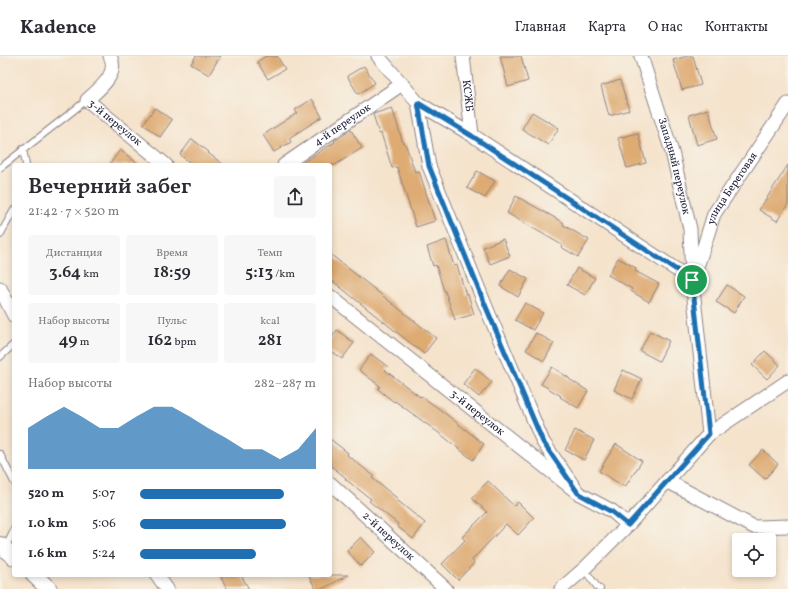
<!DOCTYPE html>
<html lang="ru">
<meta charset="utf-8">
<style>
:root{--surface:#fff;--page:#f7f7f7;--text:#2b2b33;--muted:#7c7c81;--line:#e1e1e2;--accent:#1f6fb2}
body{margin:0;font-family:Vollkorn,serif;background:var(--page);color:var(--text);height:100vh;display:flex;flex-direction:column;font-size:15px;white-space:nowrap}
*{box-sizing:border-box;margin:0}
p{font-size:13px;color:var(--muted)}
.icon{flex:none;width:22px;height:22px;fill:none;stroke:currentColor;stroke-width:2;stroke-linecap:round;stroke-linejoin:round}
.map{position:relative;flex:1;overflow:hidden}
.sheet{position:absolute;left:12px;top:107px;width:320px;height:414px;display:flex;flex-direction:column;background:var(--surface);border-radius:4px;box-shadow:0 2px 6px #0003}
.sheet>*{flex:none}
.tools{position:absolute;left:732px;top:477px;display:grid;gap:8px}
.tools a{display:grid;place-items:center;width:44px;height:44px;border-radius:4px;background:var(--surface);box-shadow:0 2px 6px #0003;font-size:20px}
.pin{position:absolute;display:grid;place-items:center;width:34px;height:34px;color:#fff;margin:-17px;border:2px solid #fff;border-radius:50%;box-shadow:0 1px 4px #0007}
.round{display:grid;place-items:center;flex:none;width:42px;height:42px;border-radius:4px;background:var(--page)}
.head{display:flex;align-items:center;justify-content:space-between;height:68px;padding:0 16px}
h1{font-size:22px;font-weight:600;line-height:30px}
.stats{display:grid;grid-template-columns:repeat(3,1fr);gap:6px;height:68px;padding:4px 16px}
.stats div{display:grid;align-content:center;border-radius:4px;background:var(--page);text-align:center}
.stats b{font-size:17px;font-weight:600}
.stats small{font-size:11px;font-weight:400}
.stats p{font-size:11px}
.chart{height:112px;padding:8px 16px}
.chart p{display:flex;justify-content:space-between}
.chart svg{width:100%;height:72px;margin-top:4px;fill:var(--accent);opacity:.7}
ul{padding:0 16px;list-style:none;font-size:13px}
li{display:grid;grid-template-columns:64px 48px 1fr;align-items:center;height:30px}
li i{height:10px;border-radius:5px;background:var(--accent)}
header{display:flex;align-items:center;gap:24px;box-sizing:border-box;height:56px;padding:0 20px;background:var(--surface);border-bottom:1px solid var(--line)}
header strong{font-size:19px}
nav{display:flex;gap:22px;margin-inline-start:auto;font-size:14px}
.map>svg:first-child{display:block}
</style>
<header>
<strong>Kadence</strong>
<nav><a>Главная</a><a>Карта</a><a>О нас</a><a>Контакты</a></nav>
</header>
<div class="map">
<svg width="788" height="533" viewBox="0 0 788 533">
<rect width="100%" height="100%" fill="#f7f3e8"/>
<filter id="ink" filterUnits="userSpaceOnUse"><feTurbulence type="fractalNoise" baseFrequency=".025" numOctaves="2"/><feDisplacementMap in="SourceGraphic" scale="8" xChannelSelector="R" yChannelSelector="G"/><feConvolveMatrix kernelMatrix="1 2 1 2 8 2 1 2 1" color-interpolation-filters="sRGB"/></filter>
<filter id="wash" filterUnits="userSpaceOnUse"><feTurbulence type="fractalNoise" baseFrequency=".012" numOctaves="4" result="noise"/><feDisplacementMap in="SourceGraphic" scale="16" xChannelSelector="R" yChannelSelector="G"/><feGaussianBlur stdDeviation="0.9" result="paint"/><feColorMatrix in="noise" values="0 0 0 0 0 0 0 0 0 0 0 0 0 0 0 0 0 1.4 0 .05"/><feComposite in="paint" operator="in"/></filter>
<g filter="url(#wash)">
<rect width="100%" height="100%" fill="#f5e3cc"/>
<g id="blocks">
<g fill="#deab73">
<polygon points="196,0 220,0 209,19 191,8"/>
<polygon points="266,0 277,0 285,13 268,23 257,6"/>
<polygon points="500,0 521,0 528,25 508,31"/>
<polygon points="688,0 693,0 701,29 682,34 673,4"/>
<polygon points="364,10 375,27 358,38 347,20"/>
<polygon points="620,24 629,54 609,60 601,30"/>
<polygon points="312,43 322,61 289,82 291,86 274,96 263,79 297,57 295,54"/>
<polygon points="155,52 172,64 160,81 143,68"/>
<polygon points="392,52 403,87 405,87 415,116 419,115 435,165 416,171 397,111 392,112 381,77 379,78 373,58"/>
<polygon points="708,53 717,83 697,89 689,59"/>
<polygon points="532,56 559,72 548,89 522,73"/>
<polygon points="351,74 362,92 335,109 299,109 335,86 334,85"/>
<polygon points="638,77 646,107 627,112 618,82"/>
<polygon points="192,83 209,96 208,97 224,109 193,109 180,99"/>
<polygon points="120,94 140,109 109,109"/>
<polygon points="788,109 788,148 777,165 759,154"/>
<polygon points="477,115 495,125 485,142 467,132"/>
<polygon points="516,140 564,167 563,169 589,184 578,201 561,191 562,189 507,157"/>
<polygon points="503,183 510,200 490,208 483,191"/>
<polygon points="446,184 454,210 457,209 466,239 468,238 474,258 455,264 445,235 444,235 436,209 433,210 427,191"/>
<polygon points="330,198 436,282 424,298 330,223"/>
<polygon points="618,202 636,212 635,215 659,228 649,246 631,235 632,233 608,219"/>
<polygon points="577,212 595,222 585,239 567,229"/>
<polygon points="510,213 528,223 518,241 500,230"/>
<polygon points="727,229 744,240 734,257 716,246"/>
<polygon points="525,247 543,257 533,274 515,264"/>
<polygon points="337,274 354,287 342,303 330,294 330,284"/>
<polygon points="650,275 669,285 659,305 640,295"/>
<polygon points="536,277 554,287 544,305 526,294"/>
<polygon points="765,295 780,309 767,323 752,309"/>
<polygon points="371,298 388,311 385,314 420,341 421,340 438,352 484,388 473,404 439,377 395,345 394,346 378,333 380,330 359,314"/>
<polygon points="552,311 569,322 569,323 588,335 578,352 560,341 561,340 541,328"/>
<polygon points="475,312 492,326 479,341 463,328"/>
<polygon points="623,314 642,323 632,343 614,334"/>
<polygon points="575,374 594,384 584,404 565,394"/>
<polygon points="330,383 348,397 347,399 374,420 372,422 398,443 397,444 425,467 413,483 397,470 398,468 369,445 371,443 345,423 346,422 330,409"/>
<polygon points="616,388 642,405 625,431 599,415"/>
<polygon points="763,394 778,408 765,423 749,409"/>
<polygon points="488,425 514,450 518,446 534,462 518,479 506,468 472,504 474,507 458,524 442,508 465,484 462,481 487,456 472,442"/>
<polygon points="361,481 375,496 361,510 347,495"/>
<polygon points="220,519 241,519 249,533 227,533"/>
<polygon points="308,519 348,519 322,533 316,533"/>
</g>
</g>
</g>
<g filter="url(#ink)">
<use href="#blocks" fill-opacity="0" stroke="#8c8284" stroke-width="1"/>
<g fill="none" stroke-linecap="round" stroke-linejoin="round">
<defs>
<g id="service">
<polyline points="23,93 26,109"/>
<polyline points="0,112 87,44"/>
<polyline points="0,179 14,154"/>
<polyline points="0,301 14,288"/>
<polyline points="0,398 14,426"/>
<polyline points="5,493 14,474"/>
<polyline points="584,513 598,532 600,533"/>
</g>
<g id="minor">
<path id="s1" d="M 110,0 C 120,18 98,34 87,44 L 166,109"/>
<polyline points="378,0 418,47 472,79 692,224"/>
<path id="s2" d="M 463,0 L 472,79"/>
<path id="s3" d="M 641,0 L 672,96 L 690,173 L 692,224 L 709,378"/>
<polyline points="418,47 429,110 486,251 543,386 578,437"/>
<path id="s4" d="M 284,109 L 402,28"/>
<path id="s5" d="M 695,217 L 705,187 L 714,158 L 788,48"/>
<polyline points="0,232 14,260"/>
<path id="s6" d="M 330,240 L 578,437 L 612,455 L 628,469"/>
<polyline points="667,425 754,471 788,470"/>
<path id="s7" d="M 330,427 L 446,533"/>
<polyline points="157,519 167,533"/>
<polyline points="561,533 584,513 628,469 709,378 788,325"/>
</g>
<g id="tertiary">
<polyline points="0,489 14,501"/>
<polyline points="34,519 49,533"/>
</g>
</defs>
<use href="#service" stroke="#8c8284" stroke-width="8"/>
<use href="#minor" stroke="#8c8284" stroke-width="15"/>
<use href="#tertiary" stroke="#8c8284" stroke-width="18"/>
<use href="#service" stroke="#fff" stroke-width="6"/>
<use href="#minor" stroke="#fff" stroke-width="13"/>
<use href="#tertiary" stroke="#fff" stroke-width="16"/>
</g>
</g>
<g fill="none" stroke-linecap="round" stroke-linejoin="round" filter="url(#ink)">
<defs>
<polygon id="route" points="418,47 472,80 692,224 709,378 628,469 612,456 578,437 543,386 486,251 429,110"/>
</defs>
<use href="#route" stroke="#fff" stroke-width="8"/>
<use href="#route" stroke="#1f6fb2" stroke-width="5"/>
</g>
<g text-anchor="middle" dominant-baseline="central" stroke-width="4" stroke-linejoin="round" paint-order="stroke">
<g font-size="11" fill="#22223b" stroke="#f7f3e8">
<text stroke="none"><textPath href="#s2" startOffset="40">КСЖБ</textPath></text>
<text stroke="none"><textPath href="#s1" startOffset="90">3-й переулок</textPath></text>
<text stroke="none"><textPath href="#s4" startOffset="71">4-й переулок</textPath></text>
<text stroke="none"><textPath href="#s3" startOffset="115">Западный переулок</textPath></text>
<text stroke="none"><textPath href="#s5" startOffset="93">улица Береговая</textPath></text>
<text stroke="none"><textPath href="#s6" startOffset="188">3-й переулок</textPath></text>
<text stroke="none"><textPath href="#s7" startOffset="79">2-й переулок</textPath></text>
</g>
</g>
</svg>
<div class="tools">
<a><svg class="icon" aria-label="locate" viewBox="0 0 24 24"><circle cx="12" cy="12" r="6"/><path d="M12 2v4M12 18v4M2 12h4M18 12h4"/></svg></a>
</div>
<div class="pin" style="left:692px;top:224px;background:#1e9e55"><svg class="icon" aria-label="arrive" viewBox="0 0 24 24"><path d="M6 21V4h12l-3 4 3 4H6"/></svg></div>
<section class="sheet">
<div class="head"><div><h1>Вечерний забег</h1><p>21:42 · 7 × 520 m</p></div><a class="round"><svg class="icon" aria-label="share" viewBox="0 0 24 24"><path d="M12 15V3M7 8l5-5 5 5M5 13v7h14v-7"/></svg></a></div>
<div class="stats">
<div><p>Дистанция</p><b>3.64<small> km</small></b></div>
<div><p>Время</p><b>18:59</b></div>
<div><p>Темп</p><b>5:13<small> /km</small></b></div>
</div>
<div class="stats">
<div><p>Набор высоты</p><b>49<small> m</small></b></div>
<div><p>Пульс</p><b>162<small> bpm</small></b></div>
<div><p>kcal</p><b>281</b></div>
</div>
<div class="chart"><p><span>Набор высоты</span>282–287 m</p>
<svg viewBox="0 0 160 44" preserveAspectRatio="none"><path d="M0 44V19L10 12L20 6L30 12L40 19L50 19L60 12L70 6L80 6L90 12L100 19L110 25L120 32L130 32L140 38L150 32L160 19V44z"/></svg>
</div>
<ul>
<li><b>520 m</b>5:07<i style="width:82%"></i></li>
<li><b>1.0 km</b>5:06<i style="width:83%"></i></li>
<li><b>1.6 km</b>5:24<i style="width:66%"></i></li>
</ul>
</section>
</div>
